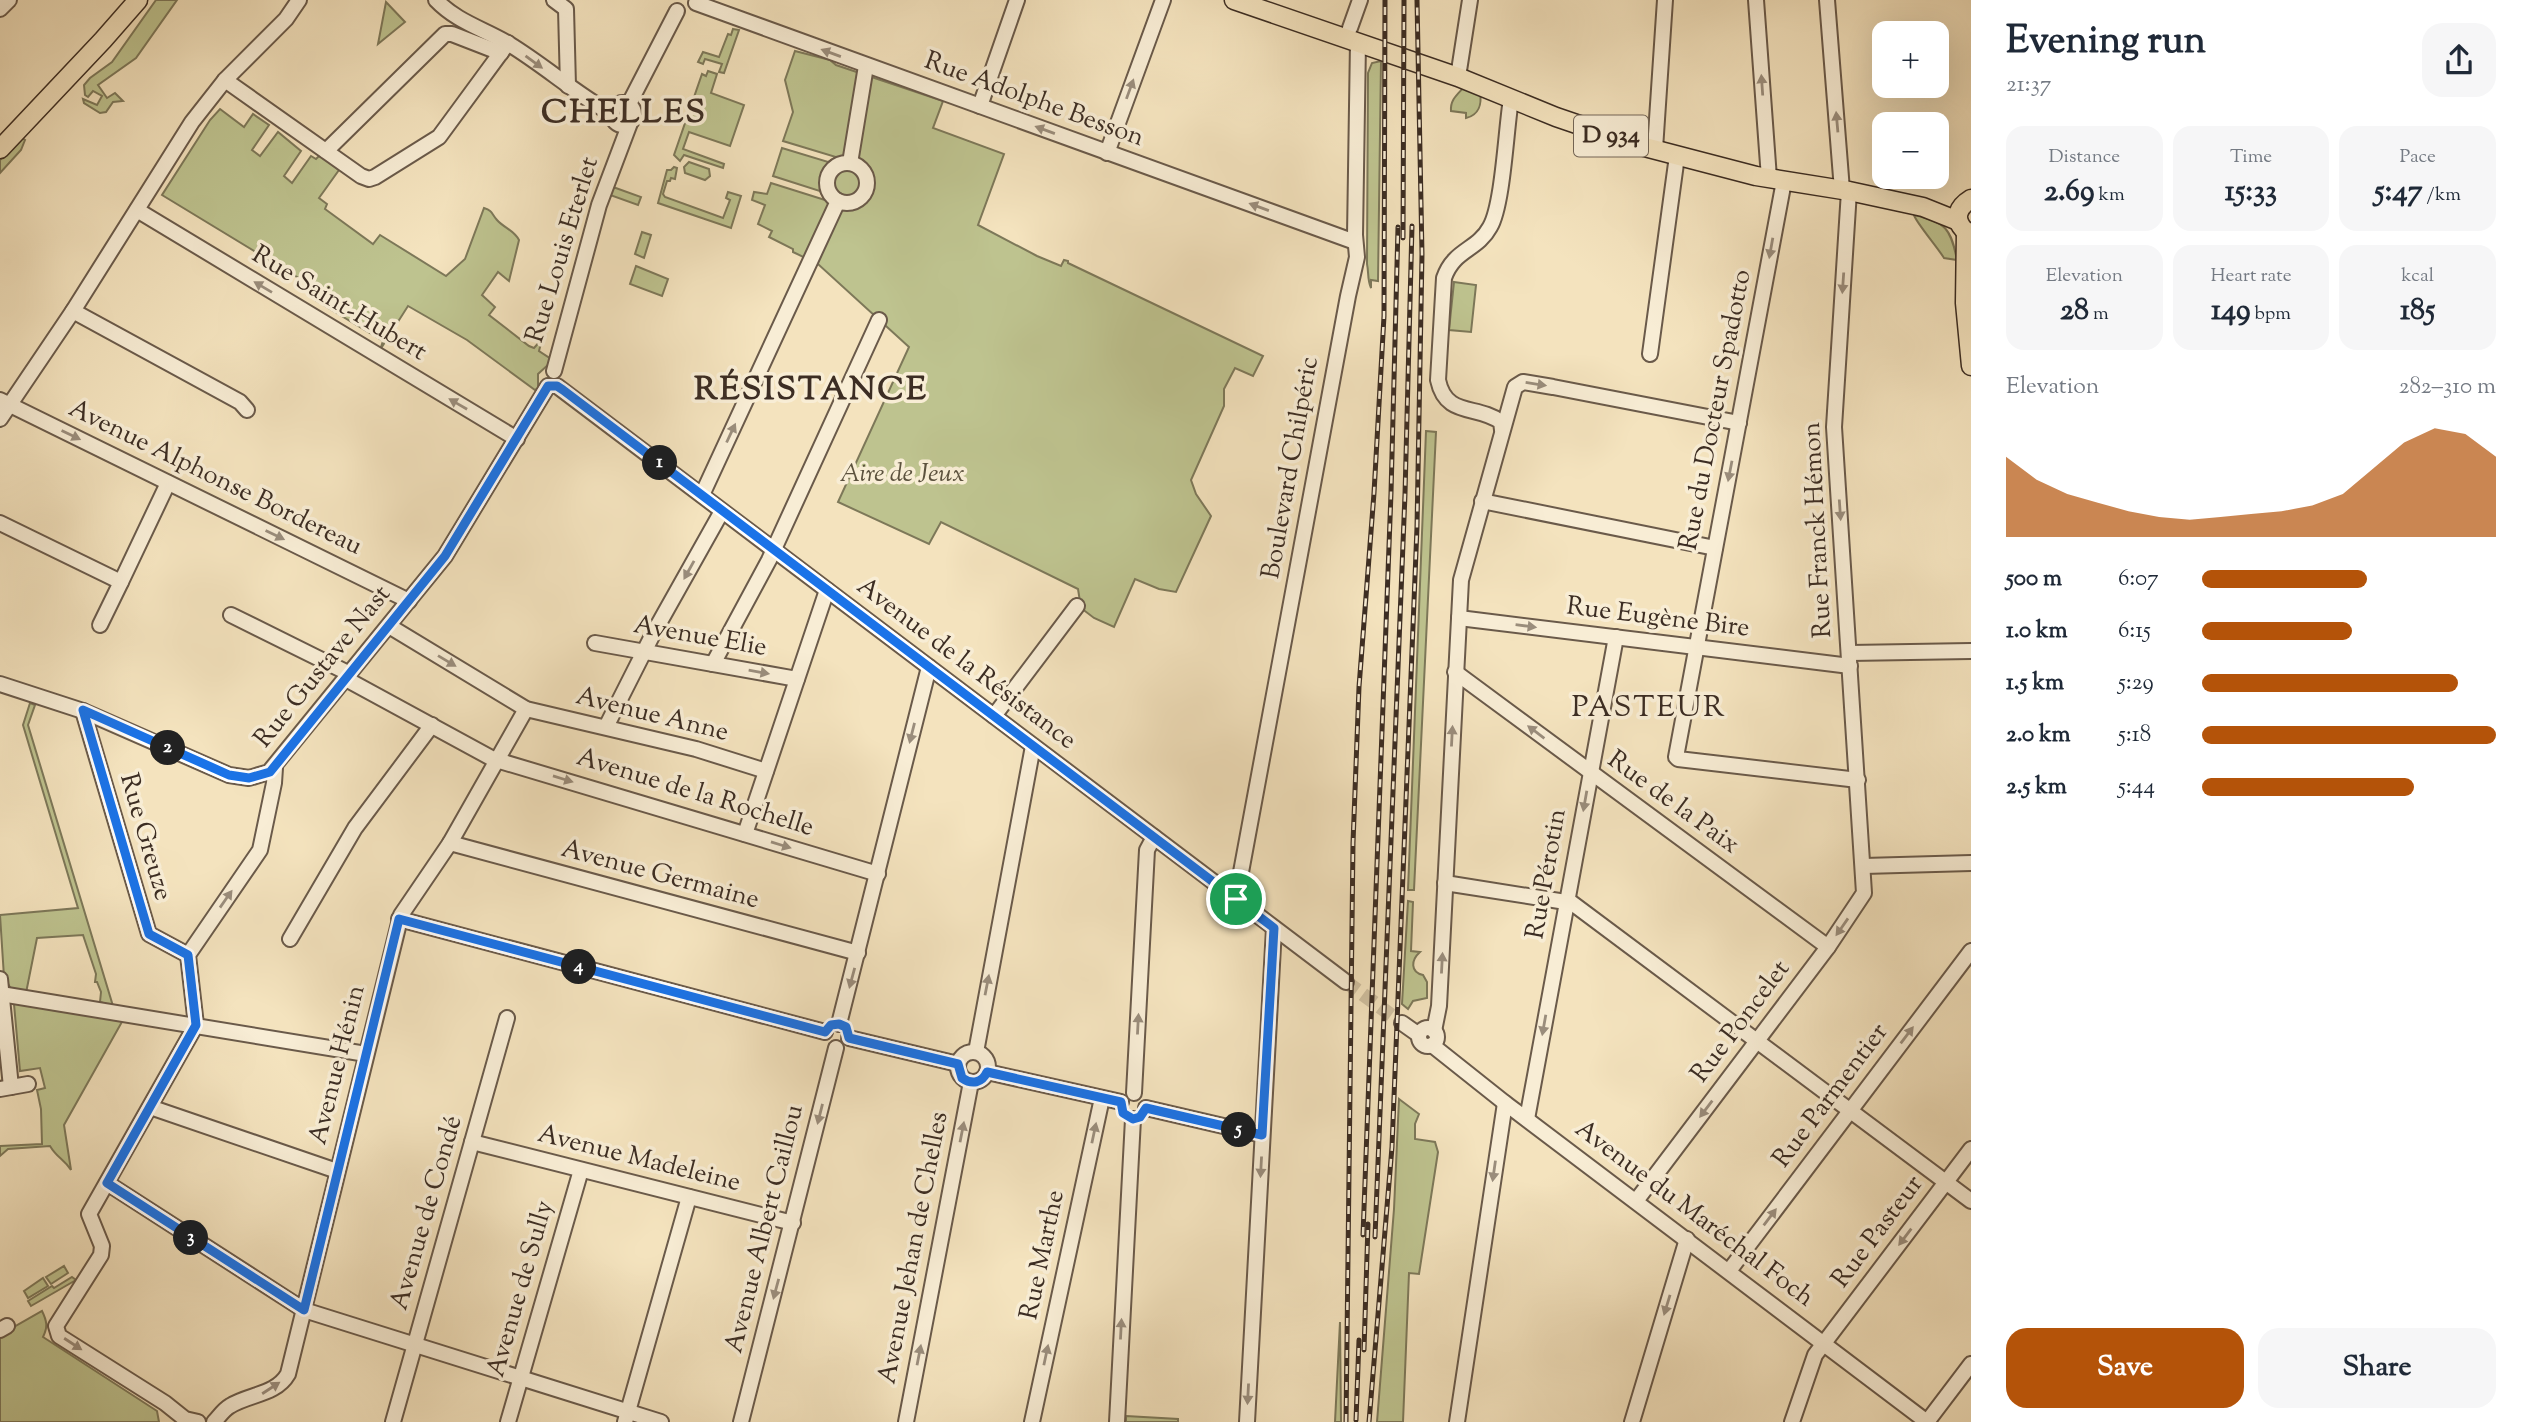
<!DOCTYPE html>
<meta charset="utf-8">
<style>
:root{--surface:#fff;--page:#f6f6f7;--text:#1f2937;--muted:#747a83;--accent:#b45309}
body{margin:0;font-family:"Sorts Mill Goudy",serif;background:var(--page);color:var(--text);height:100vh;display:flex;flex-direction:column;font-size:26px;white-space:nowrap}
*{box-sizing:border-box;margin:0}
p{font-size:23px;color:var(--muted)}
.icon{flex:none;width:38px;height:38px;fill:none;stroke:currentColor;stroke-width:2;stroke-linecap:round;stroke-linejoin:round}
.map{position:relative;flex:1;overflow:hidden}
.sheet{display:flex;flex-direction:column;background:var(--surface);width:560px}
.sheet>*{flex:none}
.controls{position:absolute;left:1872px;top:21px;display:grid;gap:14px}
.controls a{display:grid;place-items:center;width:77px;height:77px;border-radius:14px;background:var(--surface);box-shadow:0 7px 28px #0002;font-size:35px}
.pin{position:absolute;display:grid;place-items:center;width:60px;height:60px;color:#fff;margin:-30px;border:4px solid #fff;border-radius:50%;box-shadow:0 2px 7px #0007}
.km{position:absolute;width:35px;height:35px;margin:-18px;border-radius:50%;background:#222;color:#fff;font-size:19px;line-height:35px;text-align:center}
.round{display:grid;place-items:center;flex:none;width:74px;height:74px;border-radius:21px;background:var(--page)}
.head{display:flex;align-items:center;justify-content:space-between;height:119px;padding:0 35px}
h1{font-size:38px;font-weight:700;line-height:52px}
.metrics{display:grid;grid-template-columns:repeat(3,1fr);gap:10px;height:119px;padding:7px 35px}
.metrics div{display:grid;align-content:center;border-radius:18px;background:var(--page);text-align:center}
.metrics b{font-size:30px;font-weight:700}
.metrics small{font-size:19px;font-weight:400}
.metrics p{font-size:19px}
.chart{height:196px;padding:14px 35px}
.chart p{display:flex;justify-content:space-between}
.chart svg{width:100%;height:126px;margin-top:7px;fill:var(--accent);opacity:.7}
.button{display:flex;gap:14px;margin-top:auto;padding:14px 35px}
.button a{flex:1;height:80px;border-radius:21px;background:var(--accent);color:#fff;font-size:28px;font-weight:700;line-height:80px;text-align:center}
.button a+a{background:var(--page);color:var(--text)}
ul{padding:0 35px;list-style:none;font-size:23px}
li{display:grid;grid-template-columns:112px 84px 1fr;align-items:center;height:52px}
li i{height:18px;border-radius:9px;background:var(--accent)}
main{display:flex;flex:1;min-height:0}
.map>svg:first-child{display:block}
</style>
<main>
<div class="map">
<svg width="1971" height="1422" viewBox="0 0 1971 1422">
<rect width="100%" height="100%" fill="#f4e3be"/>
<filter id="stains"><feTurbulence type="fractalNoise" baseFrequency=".00286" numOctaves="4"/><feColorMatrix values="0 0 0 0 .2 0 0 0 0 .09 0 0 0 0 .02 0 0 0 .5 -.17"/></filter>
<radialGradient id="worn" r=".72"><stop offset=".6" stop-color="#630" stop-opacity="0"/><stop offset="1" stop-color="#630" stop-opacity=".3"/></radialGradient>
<g fill="#bec38f" stroke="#7d7859" stroke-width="2">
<polygon points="156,0 177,0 136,58 98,85 107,98 115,93 123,101 113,102 106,112 100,113 84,103 83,99 97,105 102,96 93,91 88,97 85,95 84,85 90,78 112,62"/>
<polygon points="386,2 405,22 378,44"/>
<polygon points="733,29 739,30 724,73 719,72 722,64 705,59 703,64 698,62 703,52 719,57 728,34 731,35"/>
<polygon points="795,51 830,60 836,65 943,101 933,128 1004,154 978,225 1037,256 1061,266 1064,260 1068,261 1068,263 1263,356 1253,376 1235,368 1224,389 1224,406 1191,480 1196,494 1211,516 1176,592 1159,589 1135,579 1114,627 1094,618 1081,608 1078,589 941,522 929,544 838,502 909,347 818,264 793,252 793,249 769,237 772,231 758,224 765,205 752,200 754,192 767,194 771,183 825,200 820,191 773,176 782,148 828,162 836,157 783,141 793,112 785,80"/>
<path d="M 1381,61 L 1378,281 L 1371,280 L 1371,288 C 1367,279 1369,273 1367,264 L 1368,73 L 1372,63 Z"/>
<polygon points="708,71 717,74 711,93 744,105 730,146 689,132 683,149 724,164 723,168 684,155 680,161 674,155 702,74 706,76"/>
<path d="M 1464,87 L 1480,92 C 1482,104 1479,115 1466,118 L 1466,113 L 1451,111 C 1450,100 1457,95 1464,87 Z"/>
<path d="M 220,109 L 244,127 L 253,114 L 269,125 L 252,150 L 260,156 L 278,132 L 301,151 L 284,176 L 292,183 L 311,156 L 316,159 L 320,155 L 339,170 L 319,198 L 327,204 L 325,209 L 373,244 L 380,235 L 446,276 L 465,259 L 484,208 C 493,211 491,213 497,220 C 504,228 514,230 519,240 L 509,281 L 498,272 L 482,295 L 495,307 L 489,315 L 529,346 L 534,348 L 542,339 L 539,351 L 551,359 L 549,364 L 538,374 L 538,388 L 535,390 L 467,340 L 408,306 L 380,350 L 383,341 L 315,300 L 320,291 L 162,195 L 210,120 Z"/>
<polygon points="22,138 25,140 21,150 0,173 0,160"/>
<polygon points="689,162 709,169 710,176 705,180 685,173 684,167"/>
<polygon points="674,167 677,168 675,179 671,178 670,181 667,181 663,194 665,197 723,218 730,200 726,198 728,192 741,196 731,228 658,203 667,170 671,170"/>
<polygon points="613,187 641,197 638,205 610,195"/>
<path d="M 1914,215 C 1946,222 1951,229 1957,260 L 1944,258 C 1938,248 1915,221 1914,215 Z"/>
<polygon points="642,232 651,235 644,258 635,254"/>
<polygon points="636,266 668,279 662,296 630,284"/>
<polygon points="1454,282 1476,285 1471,332 1449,330"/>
<polygon points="1426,431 1436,432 1414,890 1408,890"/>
<polygon points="30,703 35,705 28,725 113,1006 100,1002 101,992 97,982 95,982 96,974 83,935 37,938 26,993 11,989 4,977 0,915 78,908 23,725"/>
<path d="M 1408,901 L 1413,902 L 1411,951 L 1420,952 C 1411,960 1410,972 1423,975 L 1427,982 L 1427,998 L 1413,1001 L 1408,1009 L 1402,1004 Z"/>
<path d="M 20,1001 L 123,1020 L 64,1125 L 71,1170 C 64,1159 57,1158 50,1146 L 8,1149 L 0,1156 L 0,1146 L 42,1144 L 41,1109 L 37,1090 L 45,1088 L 40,1068 L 20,1071 L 14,1004 Z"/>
<polygon points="1399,1099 1419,1114 1415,1124 1415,1139 1435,1142 1438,1152 1419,1274 1409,1273 1403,1422 1377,1422 1394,1209"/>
<polygon points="64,1266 68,1273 51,1284 46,1277"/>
<polygon points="72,1277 76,1280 31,1306 28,1301 52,1286 54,1288"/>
<polygon points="43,1278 48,1286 28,1298 24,1291"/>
<path d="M 42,1311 C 47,1321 48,1327 43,1337 L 157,1411 L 159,1422 L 0,1422 L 0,1335 Z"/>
<polygon points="1340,1322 1341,1422 1335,1422"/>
<polygon points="1126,1416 1178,1419 1178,1422 1126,1422"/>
</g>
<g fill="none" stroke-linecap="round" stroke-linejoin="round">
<polyline stroke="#cfbf9f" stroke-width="14" stroke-dasharray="14 7" stroke-linecap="butt" points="1346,982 1402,1023"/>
<defs>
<g id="minor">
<path d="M 436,0 C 457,22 484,29 509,44 C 545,66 576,94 612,114"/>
<polyline points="554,0 566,9 568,86"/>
<polyline points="1756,0 1769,178"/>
<polyline points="1827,0 1842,190"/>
<polyline points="696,3 1355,242"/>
<polyline points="0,9 9,0"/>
<polyline points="1350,28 1360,0"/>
<polyline points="1458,77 1470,0"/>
<polyline points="225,80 361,176 369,179 375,177 439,137 508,43"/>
<circle cx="623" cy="114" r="11"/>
<polyline points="629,104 677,11"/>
<polyline points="980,106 1017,0"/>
<polyline points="1655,149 1665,0"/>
<polyline points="326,151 445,34 452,34 501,53"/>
<polyline points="1107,153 1163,0"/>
<circle cx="847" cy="183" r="20"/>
<polyline points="850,163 866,66"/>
<polyline points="1784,181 1676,757 1678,759 1858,780"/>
<polyline points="137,210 517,439"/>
<polyline points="73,311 240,402 247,410"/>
<polyline points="1650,354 1677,156"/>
<polyline points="554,371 599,205 630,123"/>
<polyline points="557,386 1346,982"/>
<polyline points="0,400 409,601"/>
<polyline points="0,419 73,311 192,122 225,80 286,19 299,0"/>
<path d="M 1502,430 L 1501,422 C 1477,404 1446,418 1438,380 L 1444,278 C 1454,249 1477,251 1490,227 C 1503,205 1506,129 1511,99"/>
<polyline points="702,495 838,201"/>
<polyline points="1482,501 1715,548"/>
<polyline points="0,523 121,582 168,483"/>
<polyline points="231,615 350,674"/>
<polyline points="1459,618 1850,666"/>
<polyline points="100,625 121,582"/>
<polyline points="389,626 526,709 696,749 766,771"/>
<polyline points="595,643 797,679"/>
<polyline points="1850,653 1971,651"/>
<polyline points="713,664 769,560 879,320"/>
<polyline points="1455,672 1828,947"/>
<polyline points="346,679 493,759 878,874"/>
<polyline points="0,684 83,711 229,775 249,778 269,772 445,556 548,386"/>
<polyline points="83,711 149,934 188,955"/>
<polyline points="994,716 1077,606"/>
<polyline points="606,727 653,634 722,511"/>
<polyline points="745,834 827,590"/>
<polyline points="450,843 858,953"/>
<polyline points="1864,866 1971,863"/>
<polyline points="1445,883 1572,903 1971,1201"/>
<polyline points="1236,899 1348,296 1357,257 1355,235 1358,42"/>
<polyline points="399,919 825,1032"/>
<polyline points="290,939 355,828 432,725"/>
<polyline points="0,979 11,1087"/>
<polyline points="1,994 366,1054"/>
<polyline points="1402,1023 1419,1035"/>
<polyline points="839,1024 929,667"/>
<circle cx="1428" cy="1037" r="9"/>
<polyline points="1434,1031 1439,1006 1461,580 1515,387 1523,382 1553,387 1739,423"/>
<polyline points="849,1038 958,1064"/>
<polyline points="1432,1045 1505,1103 1927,1422"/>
<circle cx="973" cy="1067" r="15"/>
<polyline points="976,1052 1033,746"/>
<polyline points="987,1072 1121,1102"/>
<polyline points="0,1089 28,1084"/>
<polyline points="1134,1093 1147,850 1154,837"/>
<polyline points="150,1107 337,1171"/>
<polyline points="1146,1108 1262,1135"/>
<polyline points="1527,1119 1616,637"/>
<polyline points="472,1142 793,1223"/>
<polyline points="107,1183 304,1310 661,1422"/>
<polyline points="1636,1201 1828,947 1864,893 1834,427 1849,191"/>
<polyline points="1729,1271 1971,951"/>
<polyline points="0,1330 7,1326"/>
<polyline points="198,1422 185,1419 165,1403 59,1336 56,1326 101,1255 102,1246 89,1214 196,1025 188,955 260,850 274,783 275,768"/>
<path d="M 214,1422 C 219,1417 223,1410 230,1406 C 249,1394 276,1395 288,1374 L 401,915 L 450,843 L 526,709"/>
<polyline points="393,1422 507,1018"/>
<polyline points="508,1422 581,1170"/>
<polyline points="625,1422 689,1197"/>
<polyline points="741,1422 836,1048"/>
<polyline points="906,1422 971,1082"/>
<polyline points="1032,1422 1102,1098"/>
<polyline points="1117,1422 1133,1119"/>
<polyline points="1247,1422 1274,928"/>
<polyline points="1457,1422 1505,1103"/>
<polyline points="1632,1422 1687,1239"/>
<polyline points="1792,1422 1815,1355 1971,1149"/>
<polyline points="1927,1422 1971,1364"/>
</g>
<g id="major">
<polyline points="1234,0 1458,77 1556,117 1641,146 1756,176 1849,191 1923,207 1958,221"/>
<polyline points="0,149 103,40 138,0"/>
<path d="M 1964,230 C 1953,218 1958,207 1971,199"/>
<polyline points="1966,231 1965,303 1971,366"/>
</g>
</defs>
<use href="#minor" stroke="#6a5a4a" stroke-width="18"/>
<use href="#major" stroke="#3c2d23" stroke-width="21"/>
<use href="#minor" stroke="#f8edd5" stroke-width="14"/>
<use href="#major" stroke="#f4e3be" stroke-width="18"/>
<defs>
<g id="rail">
<polyline points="1403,238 1404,0"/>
<polyline points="1363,1235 1391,493 1398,227"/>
<polyline points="1375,1237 1405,494 1412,226"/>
<polyline points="1364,1350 1368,1224"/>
<polyline points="1356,1420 1359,1340"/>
<polyline points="1346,1422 1353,843 1359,687 1374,493 1384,316 1385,0"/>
<polyline points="1369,1422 1392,1147 1417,527 1422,254 1417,0"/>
</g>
</defs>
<use href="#rail" stroke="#3c2d23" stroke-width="5"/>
<use href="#rail" stroke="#f8edd5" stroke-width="2.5" stroke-dasharray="8" stroke-linecap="butt"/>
</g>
<defs><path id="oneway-solid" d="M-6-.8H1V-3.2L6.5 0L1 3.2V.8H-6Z" transform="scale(1.75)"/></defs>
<g fill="#9a8d7c">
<use href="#oneway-solid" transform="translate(831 53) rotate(-160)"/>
<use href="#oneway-solid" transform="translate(534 62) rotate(36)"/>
<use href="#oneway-solid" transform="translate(1762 85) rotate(-94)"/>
<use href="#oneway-solid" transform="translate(1130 89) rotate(-70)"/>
<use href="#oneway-solid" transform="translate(1837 122) rotate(-95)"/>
<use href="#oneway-solid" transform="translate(1045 130) rotate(-160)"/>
<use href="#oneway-solid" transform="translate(1259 207) rotate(-160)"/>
<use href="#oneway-solid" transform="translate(1771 248) rotate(100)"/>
<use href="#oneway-solid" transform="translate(1843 283) rotate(94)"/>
<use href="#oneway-solid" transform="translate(263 287) rotate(-149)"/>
<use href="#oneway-solid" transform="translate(1536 384) rotate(9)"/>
<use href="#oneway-solid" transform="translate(458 404) rotate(-150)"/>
<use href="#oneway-solid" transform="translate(731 433) rotate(-65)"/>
<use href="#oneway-solid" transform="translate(71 435) rotate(26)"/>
<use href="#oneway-solid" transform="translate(1730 471) rotate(101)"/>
<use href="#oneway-solid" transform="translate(1840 510) rotate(86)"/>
<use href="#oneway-solid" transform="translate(275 535) rotate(26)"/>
<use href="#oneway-solid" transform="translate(689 570) rotate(119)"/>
<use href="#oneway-solid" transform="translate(1526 626) rotate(7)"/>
<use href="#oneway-solid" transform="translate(447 661) rotate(31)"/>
<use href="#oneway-solid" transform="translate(759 672) rotate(10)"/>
<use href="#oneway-solid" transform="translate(1536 732) rotate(-143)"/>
<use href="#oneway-solid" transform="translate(912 733) rotate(104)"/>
<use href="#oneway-solid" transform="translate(1452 736) rotate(-87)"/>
<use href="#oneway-solid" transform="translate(563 779) rotate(17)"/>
<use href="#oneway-solid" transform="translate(1585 801) rotate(100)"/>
<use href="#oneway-solid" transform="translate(781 845) rotate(17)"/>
<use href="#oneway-solid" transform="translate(226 899) rotate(-55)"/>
<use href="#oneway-solid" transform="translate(1842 927) rotate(125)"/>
<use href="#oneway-solid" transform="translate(1442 963) rotate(-87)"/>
<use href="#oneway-solid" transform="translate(852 978) rotate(105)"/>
<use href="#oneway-solid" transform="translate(987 985) rotate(-79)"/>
<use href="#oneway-solid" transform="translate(1138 1024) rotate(-87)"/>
<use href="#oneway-solid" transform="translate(1544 1025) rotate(100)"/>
<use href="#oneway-solid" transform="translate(1907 1035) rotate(-53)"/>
<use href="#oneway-solid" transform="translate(1706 1109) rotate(127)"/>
<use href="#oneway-solid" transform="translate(820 1114) rotate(104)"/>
<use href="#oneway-solid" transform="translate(962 1132) rotate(-79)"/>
<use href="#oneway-solid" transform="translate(1094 1133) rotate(-78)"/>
<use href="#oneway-solid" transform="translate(1261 1167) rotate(93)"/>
<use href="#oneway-solid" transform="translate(1494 1171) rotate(98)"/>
<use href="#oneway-solid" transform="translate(1770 1217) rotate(-53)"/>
<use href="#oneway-solid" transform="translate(1905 1237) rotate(127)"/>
<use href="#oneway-solid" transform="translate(776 1289) rotate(105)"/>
<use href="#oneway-solid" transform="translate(1667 1305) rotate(107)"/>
<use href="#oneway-solid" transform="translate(1121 1329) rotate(-87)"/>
<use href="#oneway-solid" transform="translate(73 1344) rotate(33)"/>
<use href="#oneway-solid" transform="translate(919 1355) rotate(-79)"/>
<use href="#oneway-solid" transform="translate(1046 1355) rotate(-78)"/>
<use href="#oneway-solid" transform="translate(271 1388) rotate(-33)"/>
<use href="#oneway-solid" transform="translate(1248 1394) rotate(93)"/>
</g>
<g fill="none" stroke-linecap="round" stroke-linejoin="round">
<defs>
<path id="route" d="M 548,386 L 557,386 L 563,390 L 1274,928 L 1262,1135 L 1146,1108 L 1140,1117 L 1133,1119 L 1123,1113 L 1121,1102 L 987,1072 C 982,1083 972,1085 962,1078 L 958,1064 L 849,1038 L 846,1027 L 839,1024 L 831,1025 L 825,1032 L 399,919 L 304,1310 L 107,1183 L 196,1025 L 188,955 L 149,934 L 83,710 L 229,775 L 249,778 L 270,772 L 445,556 Z"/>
</defs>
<use href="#route" stroke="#fff" stroke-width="14"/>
<use href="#route" stroke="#1a73e8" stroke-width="9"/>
</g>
<g text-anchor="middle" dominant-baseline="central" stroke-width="7" stroke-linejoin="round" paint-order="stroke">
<rect fill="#f8edd5" stroke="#746758" stroke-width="2" x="1574" y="115.5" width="74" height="41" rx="5"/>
<g font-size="24" font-weight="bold" fill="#3c2d23">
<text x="1611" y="136">D 934</text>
</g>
<g font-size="26" fill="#3c2d23" stroke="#f8edd5">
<text transform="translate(1034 100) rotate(20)">Rue Adolphe Besson</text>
<text transform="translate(563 250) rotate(-73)">Rue Louis Eterlet</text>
<text transform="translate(339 304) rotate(31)">Rue Saint-Hubert</text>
<text transform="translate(1716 410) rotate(-79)">Rue du Docteur Spadotto</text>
<text transform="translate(1291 468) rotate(-80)">Boulevard Chilpéric</text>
<text transform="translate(215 478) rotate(26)">Avenue Alphonse Bordereau</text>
<text transform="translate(1818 530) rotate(-93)">Rue Franck Hémon</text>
<text transform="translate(1658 618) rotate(7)">Rue Eugène Bire</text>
<text transform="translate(700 637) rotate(10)">Avenue Elie</text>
<text transform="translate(966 664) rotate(37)">Avenue de la Résistance</text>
<text transform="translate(323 667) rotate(-51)">Rue Gustave Nast</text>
<text transform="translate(652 715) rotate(14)">Avenue Anne</text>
<text transform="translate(695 793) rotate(17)">Avenue de la Rochelle</text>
<text transform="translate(1673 803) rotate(36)">Rue de la Paix</text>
<text transform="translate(145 837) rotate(74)">Rue Greuze</text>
<text transform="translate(1547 874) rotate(-80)">Rue Pérotin</text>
<text transform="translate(660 875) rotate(15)">Avenue Germaine</text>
<text transform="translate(1741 1022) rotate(-53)">Rue Poncelet</text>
<text transform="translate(338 1065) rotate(-76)">Avenue Hénin</text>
<text transform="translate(1831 1096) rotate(-53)">Rue Parmentier</text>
<text transform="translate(639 1159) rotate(14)">Avenue Madeleine</text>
<text transform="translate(427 1213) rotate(-74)">Avenue de Condé</text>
<text transform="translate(1694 1214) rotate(37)">Avenue du Maréchal Foch</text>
<text transform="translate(765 1229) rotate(-76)">Avenue Albert Caillou</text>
<text transform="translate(1878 1232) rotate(-53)">Rue Pasteur</text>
<text transform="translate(914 1248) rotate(-79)">Avenue Jehan de Chelles</text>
<text transform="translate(1043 1255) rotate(-78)">Rue Marthe</text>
<text transform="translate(521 1289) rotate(-74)">Avenue de Sully</text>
</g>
<g font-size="26" font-style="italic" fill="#5c523e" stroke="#f8edd5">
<text x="902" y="474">Aire de Jeux</text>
</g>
<g font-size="30" letter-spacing="2" fill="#3c2d23" stroke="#f8edd5">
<text x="1649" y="708">PASTEUR</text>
</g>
<g font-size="33" font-weight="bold" letter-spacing="2" fill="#3c2d23" stroke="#f8edd5">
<text x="624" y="114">CHELLES</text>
<text x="811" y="391">RÉSISTANCE</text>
</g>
</g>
<rect width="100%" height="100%" filter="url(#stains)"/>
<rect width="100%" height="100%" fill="url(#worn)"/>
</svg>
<div class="controls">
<a>+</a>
<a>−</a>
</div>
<div class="pin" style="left:1236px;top:899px;background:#1e9e55"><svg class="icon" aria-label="arrive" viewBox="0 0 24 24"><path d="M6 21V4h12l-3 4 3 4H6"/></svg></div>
<b class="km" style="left:660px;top:463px">1</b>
<b class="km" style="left:168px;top:748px">2</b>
<b class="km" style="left:191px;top:1238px">3</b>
<b class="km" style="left:579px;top:967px">4</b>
<b class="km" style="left:1239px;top:1130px">5</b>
</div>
<section class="sheet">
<div class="head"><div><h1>Evening run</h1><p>21:37</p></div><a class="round"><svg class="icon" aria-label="share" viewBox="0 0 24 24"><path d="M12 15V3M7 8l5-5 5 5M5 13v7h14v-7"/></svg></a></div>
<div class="metrics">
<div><p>Distance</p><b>2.69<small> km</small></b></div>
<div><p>Time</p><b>15:33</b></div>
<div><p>Pace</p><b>5:47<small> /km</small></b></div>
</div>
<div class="metrics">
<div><p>Elevation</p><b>28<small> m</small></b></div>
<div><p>Heart rate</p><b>149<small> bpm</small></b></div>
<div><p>kcal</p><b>185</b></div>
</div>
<div class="chart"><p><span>Elevation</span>282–310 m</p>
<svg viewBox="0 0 160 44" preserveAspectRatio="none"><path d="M0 44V16L10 24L20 29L30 32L40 35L50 37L60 38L70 37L80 36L90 35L100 33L110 29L120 20L130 11L140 6L150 8L160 16V44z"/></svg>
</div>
<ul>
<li><b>500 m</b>6:07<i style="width:56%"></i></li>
<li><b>1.0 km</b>6:15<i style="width:51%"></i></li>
<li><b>1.5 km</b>5:29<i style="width:87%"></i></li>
<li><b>2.0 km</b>5:18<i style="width:100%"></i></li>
<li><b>2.5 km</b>5:44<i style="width:72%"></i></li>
</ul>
<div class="button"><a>Save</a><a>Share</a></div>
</section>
</main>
